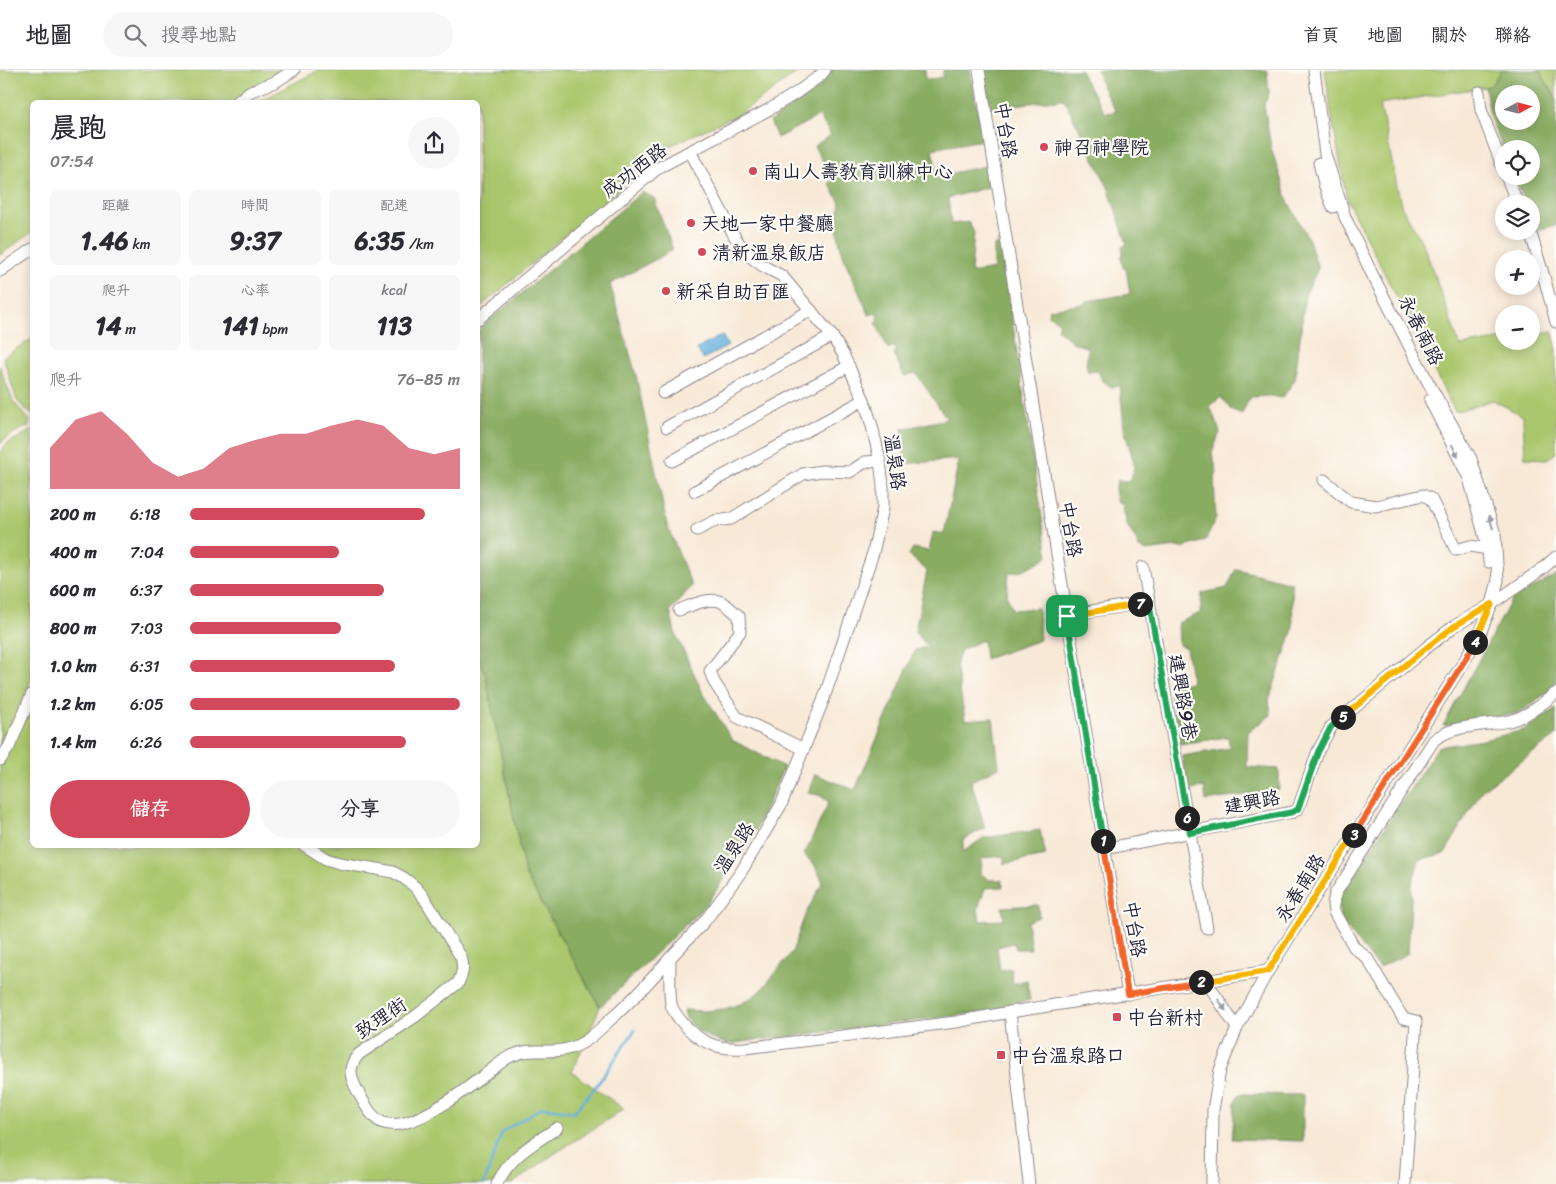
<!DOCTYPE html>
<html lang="zh-TW">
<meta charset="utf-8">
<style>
:root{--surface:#fff;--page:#f7f7f7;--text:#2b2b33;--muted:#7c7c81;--line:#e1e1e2;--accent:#d1495b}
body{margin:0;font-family:Sriracha,"LXGW WenKai TC",sans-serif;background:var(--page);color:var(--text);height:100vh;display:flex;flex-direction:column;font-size:19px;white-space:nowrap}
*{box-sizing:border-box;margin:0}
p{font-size:16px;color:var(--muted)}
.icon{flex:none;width:28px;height:28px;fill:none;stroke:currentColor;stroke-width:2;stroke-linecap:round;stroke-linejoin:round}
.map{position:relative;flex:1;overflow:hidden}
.side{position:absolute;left:30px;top:30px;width:450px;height:748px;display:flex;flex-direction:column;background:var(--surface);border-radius:8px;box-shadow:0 2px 12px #0003}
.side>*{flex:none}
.needle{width:32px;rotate:83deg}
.controls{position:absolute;left:1495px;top:15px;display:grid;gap:10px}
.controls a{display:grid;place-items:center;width:45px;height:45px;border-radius:50%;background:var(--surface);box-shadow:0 2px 12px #0003;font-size:25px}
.pin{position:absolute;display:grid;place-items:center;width:42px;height:42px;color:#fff;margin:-21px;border-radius:10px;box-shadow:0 2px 8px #0006}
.km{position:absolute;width:25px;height:25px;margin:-12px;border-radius:50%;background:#222;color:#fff;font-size:14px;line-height:25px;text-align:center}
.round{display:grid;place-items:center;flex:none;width:52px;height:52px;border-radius:26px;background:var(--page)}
.summary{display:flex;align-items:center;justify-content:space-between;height:85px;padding:0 20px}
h1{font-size:28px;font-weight:700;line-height:38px}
.stats{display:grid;grid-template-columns:repeat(3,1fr);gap:8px;height:85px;padding:5px 20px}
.stats div{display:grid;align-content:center;border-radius:8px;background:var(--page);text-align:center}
.stats b{font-size:25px;font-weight:700}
.stats small{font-size:14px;font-weight:400}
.stats p{font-size:14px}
.chart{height:140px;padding:10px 20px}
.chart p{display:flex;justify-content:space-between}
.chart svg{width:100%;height:90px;margin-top:5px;fill:var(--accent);opacity:.7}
.button{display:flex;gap:10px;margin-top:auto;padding:10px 20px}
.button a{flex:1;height:58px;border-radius:30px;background:var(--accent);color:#fff;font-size:20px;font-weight:700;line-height:58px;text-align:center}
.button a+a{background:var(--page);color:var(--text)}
ul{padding:0 20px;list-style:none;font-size:16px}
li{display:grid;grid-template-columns:80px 60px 1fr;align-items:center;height:38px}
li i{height:12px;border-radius:6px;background:var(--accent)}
header{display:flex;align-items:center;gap:30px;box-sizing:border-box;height:70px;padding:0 25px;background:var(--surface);border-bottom:1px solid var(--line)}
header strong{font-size:24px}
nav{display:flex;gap:28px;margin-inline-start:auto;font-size:18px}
.search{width:350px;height:45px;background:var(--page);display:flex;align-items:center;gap:12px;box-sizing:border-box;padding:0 18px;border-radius:28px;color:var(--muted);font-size:19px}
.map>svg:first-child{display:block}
</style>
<header>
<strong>地圖</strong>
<div class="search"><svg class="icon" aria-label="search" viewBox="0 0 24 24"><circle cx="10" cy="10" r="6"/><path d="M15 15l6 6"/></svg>搜尋地點</div>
<nav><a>首頁</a><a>地圖</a><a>關於</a><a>聯絡</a></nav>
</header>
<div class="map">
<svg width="1556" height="1114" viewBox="0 0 1556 1114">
<rect width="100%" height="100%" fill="#fdfcf7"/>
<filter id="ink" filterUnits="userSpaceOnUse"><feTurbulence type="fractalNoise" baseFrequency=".02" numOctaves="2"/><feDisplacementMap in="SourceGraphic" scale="10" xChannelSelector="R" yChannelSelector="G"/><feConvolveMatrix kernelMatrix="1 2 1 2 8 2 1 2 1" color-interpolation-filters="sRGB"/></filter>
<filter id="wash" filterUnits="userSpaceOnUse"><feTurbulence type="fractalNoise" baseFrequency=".0096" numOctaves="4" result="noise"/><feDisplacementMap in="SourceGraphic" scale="20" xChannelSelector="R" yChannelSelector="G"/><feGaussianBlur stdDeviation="1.12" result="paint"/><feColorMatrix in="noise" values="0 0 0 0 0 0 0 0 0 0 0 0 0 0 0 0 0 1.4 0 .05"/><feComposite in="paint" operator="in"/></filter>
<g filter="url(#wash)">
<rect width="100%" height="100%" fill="#f8e9d7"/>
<g fill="#abc76d" stroke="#667454">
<polygon points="0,0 293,0 235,32 32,32 32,162 0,185"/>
<polygon points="319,0 801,0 741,43 657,82 611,126 478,239 478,32 258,32"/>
<polygon points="1325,0 1502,0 1491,16 1380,34 1401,135 1424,176 1460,276 1504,269 1504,271 1531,271 1531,265 1552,261 1556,275 1556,383 1547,389 1525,388 1523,346 1493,330 1455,342 1347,130 1332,49"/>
<polygon points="1539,0 1556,0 1556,28"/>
<polygon points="32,269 32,345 17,331 3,287"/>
<path d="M 0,296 L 5,311 L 13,331 L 30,351 L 29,356 C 17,361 9,365 0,374 Z"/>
<polygon points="32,360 32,608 8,665 0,678 0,382 7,374"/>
<polygon points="478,588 485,603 525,804 600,937 572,1002 624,1039 554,1084 512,1114 0,1114 0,690 32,625 32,775 478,775"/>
</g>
<g fill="#88ac60" stroke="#55674e" fill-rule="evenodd">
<path d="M 830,0 L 925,0 L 926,10 L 943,7 L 943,0 L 970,0 L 983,70 L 932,79 L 938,106 L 986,96 L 989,117 L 948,128 L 951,154 L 969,152 L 974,163 L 971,203 L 994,199 L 994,175 L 1001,176 L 1048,487 L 1021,501 L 1009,503 L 1007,526 L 1013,540 L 1038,538 L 1040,570 L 985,589 L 983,570 L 961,580 L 956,595 L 965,650 L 993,648 L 999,697 L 971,711 L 985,758 L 963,770 L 963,782 L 983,768 L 1040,760 L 1046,786 L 1004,794 L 1004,786 L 982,788 L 981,804 L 989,810 L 1002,810 L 1003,817 L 985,818 L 978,839 L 980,851 L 1004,850 L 1002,837 L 1038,835 L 1039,847 L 1027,852 L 1031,879 L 1016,879 L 1014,873 L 997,877 L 1000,900 L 1011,899 L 1013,914 L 1027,910 L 1030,930 L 986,942 L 727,974 C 711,969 686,959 684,940 L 704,941 L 724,939 L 741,934 L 760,922 L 792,882 L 805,845 L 823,812 L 814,794 L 804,785 L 829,732 L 819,725 L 808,723 L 815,704 L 855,720 L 915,580 L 928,577 L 915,562 L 927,501 L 909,485 L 913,478 L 929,481 L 933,462 L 944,464 L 959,389 L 904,394 L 902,359 L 947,349 L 916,303 L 904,306 L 894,284 L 896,281 L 894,276 L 888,279 L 876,253 L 879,249 L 876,243 L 869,245 L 846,193 L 840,175 L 837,157 L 840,133 L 829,113 L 833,109 L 814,76 L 831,65 L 819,46 L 777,68 L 770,51 L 819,18 Z"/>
<polygon points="981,0 1082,0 1083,7 1105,43 1116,42 1102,16 1097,0 1267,0 1269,23 1264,35 1271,78 1288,131 1309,170 1318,199 1305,225 1295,310 1282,328 1270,326 1250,327 1242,344 1230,339 1221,327 1210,336 1220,362 1212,383 1217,402 1214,410 1216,448 1205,471 1182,478 1176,477 1147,481 1139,478 1136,470 1127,455 1122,434 1117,431 1115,418 1118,410 1129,411 1133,403 1134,393 1124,358 1120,316 1111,317 1102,310 1098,301 1088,302 1086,294 1088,278 1074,273 1057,259 1059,252 1048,245 1050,239 1084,234 1087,231 1130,224 1126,198 1123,198 1121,186 1123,185 1122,177 1127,174 1108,117 1064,29 989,38"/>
<path d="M 1502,0 L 1539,0 L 1556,28 L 1556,155 L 1537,160 L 1531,147 L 1531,134 L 1526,134 L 1514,106 L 1531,106 L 1531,79 L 1504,79 L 1504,81 L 1491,50 L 1485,17 L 1491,15 ZM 1504,24 L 1531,24 L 1531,51 L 1504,51 Z"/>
<polygon points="642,122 654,128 673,180 610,214 636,305 667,455 692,516 670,541 675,562 702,621 732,670 784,697 753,766 707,834 600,937 525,804 485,603 478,588 478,260"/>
<polygon points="1236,499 1292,513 1293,559 1269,630 1271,645 1248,662 1247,697 1279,699 1279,720 1206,731 1204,717 1188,721 1182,686 1230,678 1228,667 1180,674 1169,616 1192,612 1186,578 1179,575 1178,553 1200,543 1202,523 1227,518"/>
<polygon points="1556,505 1556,616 1519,643 1443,656 1512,529"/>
<polygon points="1556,638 1556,666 1482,720 1445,783 1419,790 1412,814 1408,883 1379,898 1340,850 1338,828 1438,677 1483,670 1524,660"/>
<polygon points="1239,1024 1303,1025 1303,1071 1232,1069 1235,1032"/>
</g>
<polygon fill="#62b0dc" stroke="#42698c" points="722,265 728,276 703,289 697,279"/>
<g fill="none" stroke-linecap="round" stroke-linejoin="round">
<polyline stroke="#62b0dc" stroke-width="2.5" points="484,1114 502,1062 542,1037 574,1042 597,1015 635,960"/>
</g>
</g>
<g filter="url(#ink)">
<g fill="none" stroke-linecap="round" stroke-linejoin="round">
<defs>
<g id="minor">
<polyline points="979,0 1128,924"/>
<polyline points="1479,22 1481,40 1504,101"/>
<polyline points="237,32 249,22 275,12 294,0"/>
<path d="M 690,81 L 736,169 L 748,185 L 763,196 L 782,206 L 832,266 L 843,284 L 864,330 L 872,356 L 880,391 L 883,416 L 883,438 L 873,483 L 823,631 L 781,735 L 741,802 L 705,851 L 670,888 C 670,903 669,919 671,934 C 672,940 677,946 681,951 C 699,973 717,980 745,978 L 956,952 L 1010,942 L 1268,901"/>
<polyline points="1319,93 1325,117 1333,137"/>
<polyline points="1506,106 1518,134"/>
<polyline points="1530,161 1544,207 1556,252"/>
<polyline points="0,201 32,179"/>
<polyline points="478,249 658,98 770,39 796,23 821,5 825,0"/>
<polyline points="663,323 811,240"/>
<polyline points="1430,330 1469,408 1488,479 1489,492"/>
<polyline points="667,357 832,266"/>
<polyline points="672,391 849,296"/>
<polyline points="1324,410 1351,432 1376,436 1423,425 1431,429 1456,480 1470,476 1488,479"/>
<polyline points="695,421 864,330"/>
<polyline points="697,460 715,451 731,449 803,404 822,401 850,402 865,392 880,391"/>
<polyline points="1143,497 1182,720 1207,858"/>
<path d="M 679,540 C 690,536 706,528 719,531 C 726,533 733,541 739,546 L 740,562 L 710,601 L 714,612 L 737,647 L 804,679"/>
<polyline points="1067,545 1149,532"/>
<polyline points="0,690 9,677 32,624"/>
<path d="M 304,775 L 326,789 L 339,793 L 377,799 L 393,802 L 404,808 L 414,816 L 423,826 L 461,887 C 464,897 463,903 458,913 L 416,946 L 359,984 C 347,997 350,1007 358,1022 C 364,1032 370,1046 381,1052 C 388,1055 397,1055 404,1053 C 438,1044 478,1009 507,988 C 533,975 544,985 567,979 C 585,975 598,961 611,949 C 633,930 651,910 670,888"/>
<polyline points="1104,779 1293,742 1298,739 1318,681 1331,657 1426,578 1453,557 1492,534 1542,499 1556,487"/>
<polyline points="1206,911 1237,958"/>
<polyline points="1010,942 1029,1114"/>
<path d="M 497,1114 C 510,1086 533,1074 557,1058"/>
<polyline points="1212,1114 1213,1040 1220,1000 1237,958 1268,901 1465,590 1481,561 1492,534 1498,510 1495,464 1471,389 1428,312 1372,204 1345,147 1325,84 1314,0"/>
<path d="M 1405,1114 L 1416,951 L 1403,948 L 1367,888 L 1354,877 L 1334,842 L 1333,835 L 1335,824 L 1434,670 C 1454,654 1485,656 1509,651 C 1526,647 1542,634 1556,623"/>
</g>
</defs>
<use href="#minor" stroke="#8d8689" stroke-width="13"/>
<use href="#minor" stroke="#fff" stroke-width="11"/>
</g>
<defs><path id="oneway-solid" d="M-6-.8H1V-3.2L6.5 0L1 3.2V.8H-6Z" transform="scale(1.25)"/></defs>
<g fill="#9c9ca7">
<use href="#oneway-solid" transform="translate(1455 381) rotate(64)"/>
<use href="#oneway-solid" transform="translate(1491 452) rotate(-105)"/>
<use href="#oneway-solid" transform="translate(1222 935) rotate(57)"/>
</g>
</g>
<g fill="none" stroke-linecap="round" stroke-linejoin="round" filter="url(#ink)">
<defs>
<polyline id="split-1" points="1067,546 1103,771"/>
<polyline id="split-2" points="1103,771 1128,924 1201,912"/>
<polyline id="split-3" points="1201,912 1268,901 1354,765"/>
<polyline id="split-4" points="1354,765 1465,590 1475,572"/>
<polyline id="split-5" points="1343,647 1426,578 1453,557 1492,534 1475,572"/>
<polyline id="split-6" points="1187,748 1190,763 1293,742 1298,739 1318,682 1331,657 1343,647"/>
<polyline id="split-7" points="1140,534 1149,532 1187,748"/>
<polyline id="split-8" points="1067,546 1140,534"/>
</defs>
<use href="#split-1" stroke="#fff" stroke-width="10"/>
<use href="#split-2" stroke="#fff" stroke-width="10"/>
<use href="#split-3" stroke="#fff" stroke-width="10"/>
<use href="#split-4" stroke="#fff" stroke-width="10"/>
<use href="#split-5" stroke="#fff" stroke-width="10"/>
<use href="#split-6" stroke="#fff" stroke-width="10"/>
<use href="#split-7" stroke="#fff" stroke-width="10"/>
<use href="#split-8" stroke="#fff" stroke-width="10"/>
<use href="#split-1" stroke="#22a559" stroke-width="6"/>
<use href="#split-2" stroke="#f0652b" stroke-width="6"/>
<use href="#split-3" stroke="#f5b400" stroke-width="6"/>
<use href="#split-4" stroke="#f0652b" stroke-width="6"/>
<use href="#split-5" stroke="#f5b400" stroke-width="6"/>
<use href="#split-6" stroke="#22a559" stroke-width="6"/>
<use href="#split-7" stroke="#22a559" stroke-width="6"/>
<use href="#split-8" stroke="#f5b400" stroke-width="6"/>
</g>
<g fill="#d1495b" stroke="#fdfcf7" stroke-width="2">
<circle cx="1044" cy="77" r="5"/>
<circle cx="753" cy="101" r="5"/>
<circle cx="691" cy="153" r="5"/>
<circle cx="702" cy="182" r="5"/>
<circle cx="666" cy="221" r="5"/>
<rect x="1112" y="942" width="10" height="10" rx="2.5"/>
<rect x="996" y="980" width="10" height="10" rx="2.5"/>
</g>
<g text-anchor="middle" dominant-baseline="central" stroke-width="4.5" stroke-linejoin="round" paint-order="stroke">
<g font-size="19" fill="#22223b" stroke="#fdfcf7">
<text transform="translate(1006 60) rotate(81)">中台路</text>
<text transform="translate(634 100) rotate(-37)">成功西路</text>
<text transform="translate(1421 260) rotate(63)">永春南路</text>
<text transform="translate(895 392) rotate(82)">溫泉路</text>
<text transform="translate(1071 459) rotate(81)">中台路</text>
<text transform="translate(1183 627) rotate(80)">建興路9巷</text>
<text transform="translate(1252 732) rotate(-11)">建興路</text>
<text transform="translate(734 778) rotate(-57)">溫泉路</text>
<text transform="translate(1300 818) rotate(-58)">永春南路</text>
<text transform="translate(1135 859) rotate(81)">中台路</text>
<text transform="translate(381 948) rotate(-34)">致理街</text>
</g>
<g font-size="19" fill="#22223b" stroke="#fdfcf7" text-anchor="start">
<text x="1054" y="77">神召神學院</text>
<text x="763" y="101">南山人壽教育訓練中心</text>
<text x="701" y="153">天地一家中餐廳</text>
<text x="712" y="182">清新溫泉飯店</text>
<text x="676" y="221">新采自助百匯</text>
<text x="1127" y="947">中台新村</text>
<text x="1011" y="985">中台溫泉路口</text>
</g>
</g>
</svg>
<div class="controls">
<a><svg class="needle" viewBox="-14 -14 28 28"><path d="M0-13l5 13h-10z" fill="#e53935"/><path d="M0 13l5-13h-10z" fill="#7c7c81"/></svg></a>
<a><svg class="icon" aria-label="locate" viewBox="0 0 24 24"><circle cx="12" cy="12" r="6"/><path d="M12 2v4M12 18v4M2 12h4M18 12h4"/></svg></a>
<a><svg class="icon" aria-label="layers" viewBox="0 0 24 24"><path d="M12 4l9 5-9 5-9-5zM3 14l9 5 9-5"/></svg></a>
<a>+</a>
<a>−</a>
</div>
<div class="pin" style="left:1067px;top:546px;background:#1e9e55"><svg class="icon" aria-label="arrive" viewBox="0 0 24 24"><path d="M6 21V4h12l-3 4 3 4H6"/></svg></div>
<b class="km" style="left:1103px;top:771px">1</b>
<b class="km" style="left:1201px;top:912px">2</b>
<b class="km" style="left:1354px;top:765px">3</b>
<b class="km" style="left:1475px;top:572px">4</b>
<b class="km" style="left:1343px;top:647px">5</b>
<b class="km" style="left:1187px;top:748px">6</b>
<b class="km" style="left:1140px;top:534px">7</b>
<section class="side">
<div class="summary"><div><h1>晨跑</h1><p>07:54</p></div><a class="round"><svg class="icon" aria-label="share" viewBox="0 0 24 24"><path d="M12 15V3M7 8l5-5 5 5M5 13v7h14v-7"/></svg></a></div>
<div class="stats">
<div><p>距離</p><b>1.46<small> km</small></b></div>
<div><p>時間</p><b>9:37</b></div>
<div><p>配速</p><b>6:35<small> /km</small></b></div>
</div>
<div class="stats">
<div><p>爬升</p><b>14<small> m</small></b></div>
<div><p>心率</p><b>141<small> bpm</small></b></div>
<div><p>kcal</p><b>113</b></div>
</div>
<div class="chart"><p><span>爬升</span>76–85 m</p>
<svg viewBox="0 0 160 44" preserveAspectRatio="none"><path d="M0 44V24L10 10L20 6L30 17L40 31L50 38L60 34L70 24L80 20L90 17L100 17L110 13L120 10L130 13L140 24L150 27L160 24V44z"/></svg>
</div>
<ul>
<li><b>200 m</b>6:18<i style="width:87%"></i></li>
<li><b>400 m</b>7:04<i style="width:55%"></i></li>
<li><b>600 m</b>6:37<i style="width:72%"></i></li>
<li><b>800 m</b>7:03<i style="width:56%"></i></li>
<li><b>1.0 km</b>6:31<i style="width:76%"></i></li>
<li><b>1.2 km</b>6:05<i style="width:100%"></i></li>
<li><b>1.4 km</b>6:26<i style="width:80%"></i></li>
</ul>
<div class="button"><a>儲存</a><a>分享</a></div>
</section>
</div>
